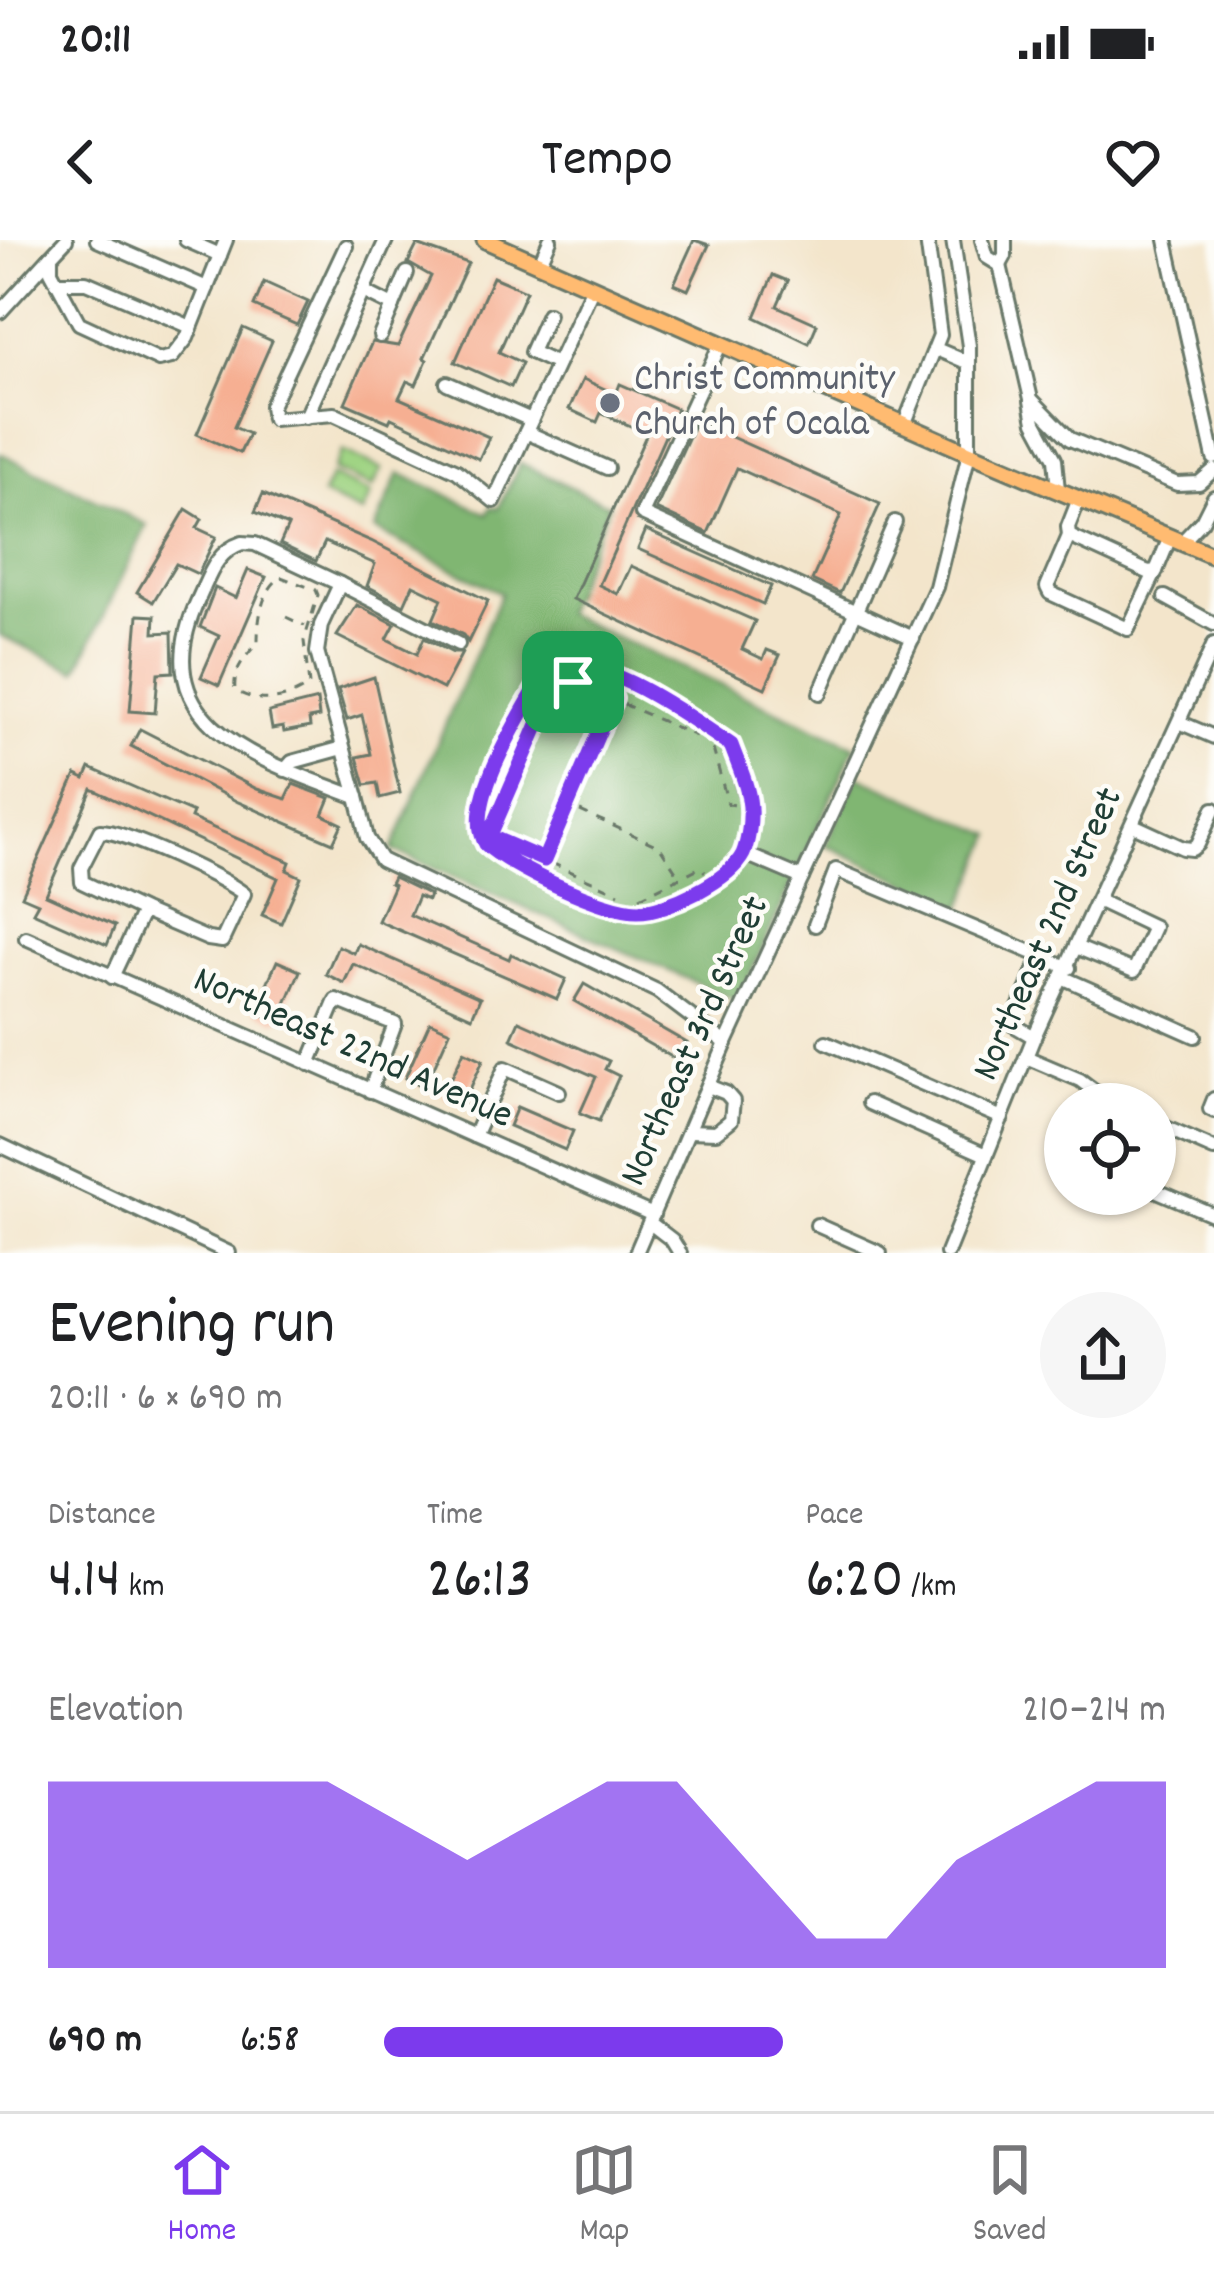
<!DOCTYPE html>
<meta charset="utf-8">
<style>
:root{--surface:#fff;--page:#f6f6f6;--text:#202124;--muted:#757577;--line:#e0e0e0;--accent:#7c3aed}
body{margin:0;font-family:Dekko,sans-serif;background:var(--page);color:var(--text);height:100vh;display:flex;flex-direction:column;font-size:45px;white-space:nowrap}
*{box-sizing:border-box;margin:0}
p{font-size:39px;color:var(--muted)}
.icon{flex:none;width:66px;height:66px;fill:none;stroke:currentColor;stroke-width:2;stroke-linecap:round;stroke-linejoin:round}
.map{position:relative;height:1013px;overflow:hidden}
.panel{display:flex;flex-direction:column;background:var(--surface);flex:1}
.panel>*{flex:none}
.fabs{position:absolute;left:1044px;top:843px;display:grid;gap:24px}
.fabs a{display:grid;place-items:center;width:132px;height:132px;border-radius:50%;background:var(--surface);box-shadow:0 3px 9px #0004;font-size:60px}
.pin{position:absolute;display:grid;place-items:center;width:102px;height:102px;color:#fff;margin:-51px;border-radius:24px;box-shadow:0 6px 18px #0006}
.round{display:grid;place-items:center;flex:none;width:126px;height:126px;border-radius:63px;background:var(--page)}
.headline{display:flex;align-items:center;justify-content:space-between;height:204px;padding:0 48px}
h1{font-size:66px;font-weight:600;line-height:90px}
.stats{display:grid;grid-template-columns:repeat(3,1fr);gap:18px;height:204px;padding:12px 48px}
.stats div{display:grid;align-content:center}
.stats b{font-size:60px;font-weight:600}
.stats small{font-size:33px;font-weight:400}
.stats p{font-size:33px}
.chart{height:336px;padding:24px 48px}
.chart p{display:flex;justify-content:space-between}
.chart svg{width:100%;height:216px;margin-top:12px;fill:var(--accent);opacity:.7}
ul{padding:0 48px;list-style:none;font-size:39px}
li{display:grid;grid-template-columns:192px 144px 1fr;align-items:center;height:90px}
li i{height:30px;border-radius:15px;background:var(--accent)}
.status{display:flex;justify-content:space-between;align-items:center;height:84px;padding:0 60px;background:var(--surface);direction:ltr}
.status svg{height:33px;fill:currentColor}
header{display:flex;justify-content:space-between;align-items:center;height:156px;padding:0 48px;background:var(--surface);font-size:54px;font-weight:600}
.menu{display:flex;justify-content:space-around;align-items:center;height:168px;border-top:3px solid var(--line);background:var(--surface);font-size:33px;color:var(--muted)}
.menu a{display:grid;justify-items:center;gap:6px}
.menu .on{color:var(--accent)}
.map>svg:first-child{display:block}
</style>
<div class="status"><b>20:11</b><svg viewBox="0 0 49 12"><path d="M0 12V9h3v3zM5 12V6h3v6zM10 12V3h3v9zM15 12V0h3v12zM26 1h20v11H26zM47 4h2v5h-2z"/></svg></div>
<header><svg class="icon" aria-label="back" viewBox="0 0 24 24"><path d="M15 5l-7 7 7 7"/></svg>Tempo<svg class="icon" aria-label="heart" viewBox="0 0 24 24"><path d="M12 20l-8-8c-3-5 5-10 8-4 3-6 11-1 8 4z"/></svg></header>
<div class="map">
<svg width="1214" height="1013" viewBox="0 0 1214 1013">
<rect width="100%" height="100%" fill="#fdfcf7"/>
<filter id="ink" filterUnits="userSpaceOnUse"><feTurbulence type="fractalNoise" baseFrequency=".00833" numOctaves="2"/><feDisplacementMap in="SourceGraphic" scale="24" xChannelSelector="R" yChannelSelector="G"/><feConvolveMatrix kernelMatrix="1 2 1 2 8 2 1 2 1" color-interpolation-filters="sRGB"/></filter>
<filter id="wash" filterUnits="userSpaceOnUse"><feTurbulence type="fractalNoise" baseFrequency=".004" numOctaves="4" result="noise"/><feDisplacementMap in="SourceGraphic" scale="48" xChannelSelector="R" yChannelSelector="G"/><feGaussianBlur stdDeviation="2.7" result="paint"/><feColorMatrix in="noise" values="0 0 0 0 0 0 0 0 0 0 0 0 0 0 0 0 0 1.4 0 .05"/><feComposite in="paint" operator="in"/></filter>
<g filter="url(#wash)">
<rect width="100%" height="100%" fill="#f3e5cb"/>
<g fill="#a0d484" stroke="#60885c" stroke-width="3">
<polygon points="342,211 382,229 373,247 333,230"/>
<polygon points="331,236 371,254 362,273 322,255"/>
</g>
<g fill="#80b672" stroke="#507a53" stroke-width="3">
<polygon points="0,213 147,285 77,431 0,395"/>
<polygon points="520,223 609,265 563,373 855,506 738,761 392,610 501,353 375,290 399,233 488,274 491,267 498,269"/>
<polygon points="857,535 993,595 962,668 826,605"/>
</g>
<g id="blocks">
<g fill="#f6af92">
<polygon points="694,0 709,5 688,50 674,44"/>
<polygon points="417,5 468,23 424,118 427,120 416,145 407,141 399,158 489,197 479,219 391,178 389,182 345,163 372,102 398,106 431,36 408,23"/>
<polygon points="773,35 788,41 777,66 817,84 809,103 755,77"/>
<polygon points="493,37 526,51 499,112 522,123 511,147 455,122"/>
<polygon points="264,42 308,62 297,85 254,66"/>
<polygon points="243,88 272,101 234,187 249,194 240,213 197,194"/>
<polygon points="583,139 616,154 620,144 677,169 599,345 618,354 631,326 755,381 742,409 763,419 767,410 780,415 765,448 573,359 647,193 601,173 597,182 569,169"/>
<polygon points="696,181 880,264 840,353 812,340 841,275 737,228 708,293 656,269"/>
<polygon points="263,254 371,301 488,361 468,402 463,395 433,380 442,359 413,345 404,365 367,346 375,324 325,302 316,321 280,304 288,286 255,272"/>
<polygon points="186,269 202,279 197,288 216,297 198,334 176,324 153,362 137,352"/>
<polygon points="646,290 771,346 763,364 638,309"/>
<polygon points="248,330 266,337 219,445 201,437 219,396 200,387 215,348 236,358"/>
<polygon points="357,365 395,384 387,399 417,414 424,398 453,413 462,413 443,449 337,396"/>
<polygon points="138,375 155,376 154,393 172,392 173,432 158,433 155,473 130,471"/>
<polygon points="374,437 400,553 380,558 377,543 365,545 357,517 371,514 362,475 347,480 338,449"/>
<polygon points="317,460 319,477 309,479 310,487 284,492 283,487 272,489 269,472"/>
<polygon points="140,489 257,549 286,559 293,544 330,558 323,575 342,584 333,603 238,562 131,506"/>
<polygon points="90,528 193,573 191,578 290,622 287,630 301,637 281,683 262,675 278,638 92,549 46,655 115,686 107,705 33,672 38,663 22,656 76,535 85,539"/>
<polygon points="393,637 430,655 428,660 418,656 410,675 509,719 511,714 566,739 557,759 378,681 394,645 390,643"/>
<polygon points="358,704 480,758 472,777 353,724 344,743 326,734 338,706 354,713"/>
<polygon points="277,721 300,731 278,782 255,771"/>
<polygon points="584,744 687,803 677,820 574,761"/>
<polygon points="519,781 609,821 605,829 619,836 599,881 580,873 596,837 511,799"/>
<polygon points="430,782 450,791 425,847 405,838"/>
<polygon points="464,811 483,820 463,865 443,856"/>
<polygon points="517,867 573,891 565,910 509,886"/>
</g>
</g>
</g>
<g filter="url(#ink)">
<use href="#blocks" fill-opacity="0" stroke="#697869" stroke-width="3"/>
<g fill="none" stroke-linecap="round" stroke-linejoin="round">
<defs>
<g id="minor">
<polyline points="66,0 51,16 51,31 79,83 159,120 172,117 187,98 226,0"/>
<polyline points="97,0 207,48"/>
<polyline points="186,0 220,15"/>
<polyline points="982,0 987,17 1000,25 1005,16 1005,0"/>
<polyline points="1166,0 1214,218"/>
<polyline points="346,6 271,166 273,179 334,174 457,231 494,261 592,49"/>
<polyline points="539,25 550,0"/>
<polyline points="1000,25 1031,159 1070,199 1177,244 1199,243 1214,230"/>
<polyline points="57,42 86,42 191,87"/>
<polyline points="363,51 393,66 407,33"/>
<polyline points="0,72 51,16"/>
<polyline points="548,74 531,112 557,124"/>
<polyline points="380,96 393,66"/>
<polyline points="720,105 642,274 913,398"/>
<polyline points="936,109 969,123"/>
<polyline points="447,143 531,180"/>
<polyline points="1031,161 1035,182 1055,219 1058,250"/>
<polyline points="306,177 386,0"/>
<polyline points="904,185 940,95 927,0"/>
<polyline points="526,192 607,228"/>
<polyline points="1079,259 1068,287 1069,296 1148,332 1156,331 1170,297"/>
<polyline points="1069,296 1047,347 1050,353 1128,389 1156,331"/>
<polyline points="1182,302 1202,281 1214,257"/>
<path d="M 242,303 L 255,304 L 340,344 L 321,385 L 317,412 L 357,557 C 263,521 140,487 198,360 C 209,337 215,312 242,303 Z"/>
<polyline points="340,344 458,404"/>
<polyline points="1165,357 1214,384"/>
<polyline points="820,453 895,282"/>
<polyline points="1179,482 1214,497"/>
<polyline points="285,530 292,522 343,508"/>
<polyline points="357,557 367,598 381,620 657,751 726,803"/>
<polyline points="1133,585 1183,608 1192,609 1198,604 1214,569"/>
<path d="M 743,613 C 719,642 680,667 642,670 C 610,673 502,627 484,602 C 480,596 477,583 478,575 C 483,531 527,466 549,426 C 603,413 687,475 731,505 L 751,574 L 743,613 L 802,638"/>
<polyline points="815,685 836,630 1069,728"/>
<polyline points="26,698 653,975"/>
<polyline points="1078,708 1134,731 1154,687 1099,661"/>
<path d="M 112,737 L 143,671 L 82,642 L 81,628 L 100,591 C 124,590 224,638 244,654 L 222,701 L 208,699 L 143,671"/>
<polyline points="1064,738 1195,796"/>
<polyline points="1034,797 1012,784 1041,716"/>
<polyline points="826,802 1002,878"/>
<polyline points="1026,817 1080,840 1112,864"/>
<polyline points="309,824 336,760 395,784 370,851"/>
<polyline points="1214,859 1210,869 1214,871"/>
<polyline points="869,863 986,915"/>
<polyline points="1155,883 1214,909"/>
<polyline points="689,891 716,892 731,880 733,861 726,853 708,846"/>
<polyline points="474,896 505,828 559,852"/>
<polyline points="0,905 229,1013"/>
<polyline points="1155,950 1214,975"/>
<polyline points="650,983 672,1000 680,1013"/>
<polyline points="817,985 880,1013"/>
<polyline points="636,1013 726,803 936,347 969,213 969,106 953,0"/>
<polyline points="947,1013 1034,797 1214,404"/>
</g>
<polyline id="major" points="485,0 969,213 1214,316"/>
</defs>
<use href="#minor" stroke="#697869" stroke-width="18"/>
<use href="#major" stroke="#697869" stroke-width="21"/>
<g stroke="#697869" stroke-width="3" stroke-dasharray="9 9" stroke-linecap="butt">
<path d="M 281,337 L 316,350 L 318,355 L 304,401 L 309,445 C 289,461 257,465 235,450 C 233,428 245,418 258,402 C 258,380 261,351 281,337 Z"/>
<polyline points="286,377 305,386"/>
<polyline points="713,509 728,564 737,565"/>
<polyline points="568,564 611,462"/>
<polyline points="493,586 559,436 696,496"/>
<polyline points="502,601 619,653"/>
<polyline points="544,618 567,565 660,607 679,636"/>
<polyline points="640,657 701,627 705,632"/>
</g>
<use href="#minor" stroke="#fff" stroke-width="12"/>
<use href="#major" stroke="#ffbb71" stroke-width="15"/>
</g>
</g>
<g fill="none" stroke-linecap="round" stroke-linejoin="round" filter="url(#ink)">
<defs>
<path id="route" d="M 573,442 L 559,436 L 486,604 C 510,627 604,671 638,671 C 667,671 730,640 743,614 C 747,605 750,587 750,577 C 752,553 739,527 731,505 C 687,476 603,413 549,426 C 528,465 460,563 486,604 L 489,596 L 544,620 L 613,459 L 573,442"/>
</defs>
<use href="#route" stroke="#fff" stroke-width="24"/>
<use href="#route" stroke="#7c3aed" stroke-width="15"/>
</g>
<circle fill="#6b7280" stroke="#fdfcf7" stroke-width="4.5" cx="610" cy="163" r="12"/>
<g text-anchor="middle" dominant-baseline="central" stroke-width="9" stroke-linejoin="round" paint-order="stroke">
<g font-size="39" fill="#5b616d" stroke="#fdfcf7" text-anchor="start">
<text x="634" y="141">Christ Community<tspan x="634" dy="45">Church of Ocala</tspan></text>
</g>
<g font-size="39" fill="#1f3d34" stroke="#fdfcf7">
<text transform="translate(1050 695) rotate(-66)">Northeast 2nd Street</text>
<text transform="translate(697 802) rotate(-66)">Northeast 3rd Street</text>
<text transform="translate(352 810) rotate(24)">Northeast 22nd Avenue</text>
</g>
</g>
</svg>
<div class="fabs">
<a><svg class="icon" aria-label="locate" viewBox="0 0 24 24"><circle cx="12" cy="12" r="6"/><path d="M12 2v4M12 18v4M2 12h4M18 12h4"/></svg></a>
</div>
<div class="pin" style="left:573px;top:442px;background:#1e9e55"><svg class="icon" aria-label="arrive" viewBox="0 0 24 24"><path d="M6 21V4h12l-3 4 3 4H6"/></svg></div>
</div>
<section class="panel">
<div class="headline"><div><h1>Evening run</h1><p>20:11 · 6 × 690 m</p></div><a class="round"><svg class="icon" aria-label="share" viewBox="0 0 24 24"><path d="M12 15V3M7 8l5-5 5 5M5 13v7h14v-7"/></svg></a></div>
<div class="stats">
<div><p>Distance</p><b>4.14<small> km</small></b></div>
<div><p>Time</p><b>26:13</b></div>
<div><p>Pace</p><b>6:20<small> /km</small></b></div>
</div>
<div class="chart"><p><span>Elevation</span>210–214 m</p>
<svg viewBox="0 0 160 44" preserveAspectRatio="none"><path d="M0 44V6L10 6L20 6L30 6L40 6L50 14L60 22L70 14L80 6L90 6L100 22L110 38L120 38L130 22L140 14L150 6L160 6V44z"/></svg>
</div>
<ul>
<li><b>690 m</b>6:58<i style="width:51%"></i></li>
</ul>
</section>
<nav class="menu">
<a class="on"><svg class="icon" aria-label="home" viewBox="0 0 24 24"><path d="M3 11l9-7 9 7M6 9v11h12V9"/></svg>Home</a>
<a><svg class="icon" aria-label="map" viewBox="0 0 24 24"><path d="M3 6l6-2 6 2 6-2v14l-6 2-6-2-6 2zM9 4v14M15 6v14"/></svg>Map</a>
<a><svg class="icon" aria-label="saved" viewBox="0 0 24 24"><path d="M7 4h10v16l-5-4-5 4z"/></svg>Saved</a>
</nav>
